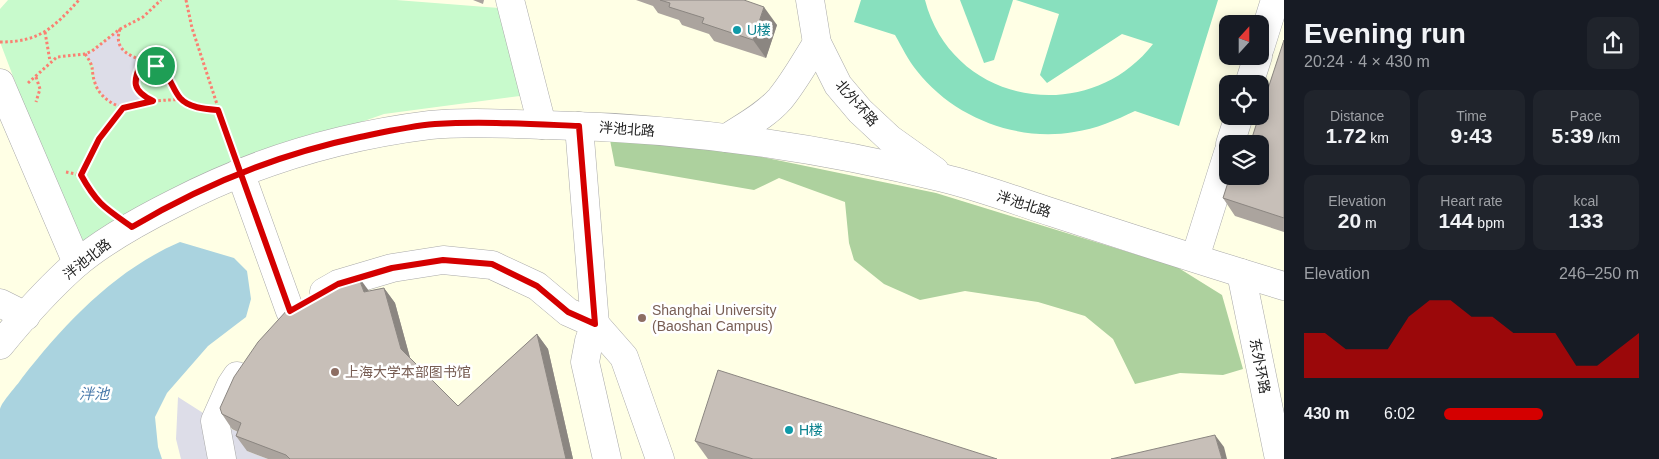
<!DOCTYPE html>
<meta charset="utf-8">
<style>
:root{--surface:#171b24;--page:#20242c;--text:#f1f3f6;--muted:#9ea1a6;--accent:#d40000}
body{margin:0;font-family:Helvetica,"Noto Sans SC",sans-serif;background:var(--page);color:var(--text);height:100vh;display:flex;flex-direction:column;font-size:19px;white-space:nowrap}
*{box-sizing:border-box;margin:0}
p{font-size:16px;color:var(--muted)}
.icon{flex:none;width:28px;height:28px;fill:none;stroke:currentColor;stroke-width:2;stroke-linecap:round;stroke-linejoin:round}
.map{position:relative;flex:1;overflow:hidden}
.side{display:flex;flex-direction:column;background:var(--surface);width:375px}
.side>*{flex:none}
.needle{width:32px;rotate:21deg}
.buttons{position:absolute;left:1219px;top:15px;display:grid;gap:10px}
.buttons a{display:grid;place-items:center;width:50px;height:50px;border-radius:10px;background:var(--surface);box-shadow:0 2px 12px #0003;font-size:25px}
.pin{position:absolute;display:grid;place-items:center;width:42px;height:42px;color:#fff;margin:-21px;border:2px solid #fff;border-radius:50%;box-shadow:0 1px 5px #0007}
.round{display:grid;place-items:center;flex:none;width:52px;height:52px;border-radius:10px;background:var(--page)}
.headline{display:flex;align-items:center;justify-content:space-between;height:85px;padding:0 20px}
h1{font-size:28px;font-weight:700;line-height:38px}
.figures{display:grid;grid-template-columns:repeat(3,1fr);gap:8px;height:85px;padding:5px 20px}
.figures div{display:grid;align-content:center;border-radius:10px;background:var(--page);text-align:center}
.figures b{font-size:21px;font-weight:700}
.figures small{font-size:14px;font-weight:400}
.figures p{font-size:14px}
.chart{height:140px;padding:10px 20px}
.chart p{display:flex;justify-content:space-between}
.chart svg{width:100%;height:90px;margin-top:5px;fill:var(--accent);opacity:.7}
ul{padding:0 20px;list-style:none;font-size:16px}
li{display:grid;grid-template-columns:80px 60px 1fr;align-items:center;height:38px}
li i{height:12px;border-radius:6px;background:var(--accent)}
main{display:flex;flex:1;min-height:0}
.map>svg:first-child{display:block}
</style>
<main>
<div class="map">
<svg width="1284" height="459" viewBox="0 0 1284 459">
<rect width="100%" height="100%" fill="#f2efe9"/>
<path fill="#ffffe5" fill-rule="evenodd" d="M 0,0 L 1284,0 L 1284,459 L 0,459 ZM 1228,24 L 1260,24 L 1260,56 L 1228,56 ZM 1228,84 L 1260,84 L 1260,116 L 1228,116 ZM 1228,144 L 1260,144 L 1260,176 L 1228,176 Z"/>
<polygon fill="#add19e" points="610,140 718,148 936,193 1177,267 1222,295 1243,369 1223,375 1180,373 1135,384 1113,339 1085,316 1038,302 965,291 920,300 884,284 854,260 849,243 845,202 779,178 754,190 615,166"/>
<polygon fill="#c8facc" points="8,0 396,0 499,8 520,96 384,114 195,180 79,250 0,42 0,9"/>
<g fill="#88e0be">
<path d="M 861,0 L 925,0 C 952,105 1088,128 1153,44 L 1122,34 L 1047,83 L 1040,75 L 1059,14 L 1016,0 L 1218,0 L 1179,126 L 1135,111 C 1116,120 1096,129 1074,132 C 1016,142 953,117 917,71 C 908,60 902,47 895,35 L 854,22 Z"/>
<polygon points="960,0 1013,0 994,60 984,63"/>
</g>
<g fill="#dddde8">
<polygon points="120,29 118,35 119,41 125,52 142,61 135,78 135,84 138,91 144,97 153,101 123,108 112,104 102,96 95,83 93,65 85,54 92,51"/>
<polygon points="178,397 222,425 252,438 247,451 268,459 181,459 176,439"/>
</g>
<path fill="#aad3df" d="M 180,242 L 234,258 L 247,271 L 251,299 L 246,317 L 208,346 L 167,393 L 155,417 L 158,447 L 162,459 L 0,459 C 0,448 0,419 0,409 C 2,401 17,386 22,378 C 65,323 115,270 180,242 Z"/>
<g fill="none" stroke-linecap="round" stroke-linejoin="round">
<defs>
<g id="minor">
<polyline points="510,0 542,125"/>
<polyline points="810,0 817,43 838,85 860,111 890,139 935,171"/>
<polyline points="1260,48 1275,0"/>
<polyline points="0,83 77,263"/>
<polyline points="1249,84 1258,56"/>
<polyline points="579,126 595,324 589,341 585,362 607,459"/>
<path d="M 727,138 C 745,126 766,115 780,99 C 794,82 805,62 817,43"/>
<polyline points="1230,144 1239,116"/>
<polyline points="240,172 290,311"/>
<polyline points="1195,258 1228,153"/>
<polyline points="1241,273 1279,459"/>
<polyline points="324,292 338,284 392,268 443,260 492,265 537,286 568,312 595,324 624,357 660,459"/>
<polyline points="0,303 26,316"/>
<path d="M 0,345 C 23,317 48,289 75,265 C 104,240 141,220 175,203 C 254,162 341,136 430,125 C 466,121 510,124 547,125 C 680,128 814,146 943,178 C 980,187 1017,201 1054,213 C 1131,238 1207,263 1284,286"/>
<polyline points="222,459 215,421 231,385 237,376"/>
</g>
</defs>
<use href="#minor" stroke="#a9a9a9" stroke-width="29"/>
<g stroke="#fa8072" stroke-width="3" stroke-dasharray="2.5 2.5" stroke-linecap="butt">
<polyline points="186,0 192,28 232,150"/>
<path d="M 120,29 C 110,59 148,58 163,69 C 168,73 170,80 173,85 C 184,107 195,108 218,110"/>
<polyline points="45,32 50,61"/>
<path d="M 0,42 C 40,42 53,28 79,0"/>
<path d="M 85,54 C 96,69 90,69 95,83 C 99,96 111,104 123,108"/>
<path d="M 142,61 C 133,81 130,90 152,101"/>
<polyline points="36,77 40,89 36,102"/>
<polyline points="28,83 57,57 85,54 92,51 120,29 143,17 161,0"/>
<path d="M 66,172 L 81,175 C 89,189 95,202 109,211"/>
<path d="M 81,175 C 92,152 103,127 122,110 C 131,102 169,99 182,100"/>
</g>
<use href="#minor" stroke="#fff" stroke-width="28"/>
</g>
<g fill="#aba49e">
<polygon points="473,0 484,0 483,4"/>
<polygon points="636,0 744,0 777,25 766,58 714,41 709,34 682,25 679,20 658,13 653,6"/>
<polygon points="1284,40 1284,232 1235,216 1223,198 1260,176"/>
<polygon points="384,288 395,303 410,358 458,406 537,334 548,349 573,459 268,459 247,451 236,436 238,432 232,429 222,414 369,291"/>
<polygon points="695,441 997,459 708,459"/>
</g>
<g fill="#8b8681">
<polygon points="764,7 777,25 766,58 753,40"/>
<polygon points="358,276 369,291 364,292"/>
<polygon points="384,288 395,303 412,365 401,349"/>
<polygon points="537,334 548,349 573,459 566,459"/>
<polygon points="1215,435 1224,447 1227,459 1222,459"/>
</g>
<g fill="#c7bfb8" stroke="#8b8681">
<polygon points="660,0 744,0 764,7 753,40 702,23 704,18 669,7 670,3"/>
<polygon points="1284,40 1284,218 1223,198 1230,176 1260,176 1260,144 1250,144 1259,116 1260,116 1260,113"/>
<polygon points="358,276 364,292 384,288 401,349 458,406 537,334 566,459 290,459 286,455 236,436 241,423 222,414 220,408 234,377 258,342 289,308 333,283"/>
<polygon points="718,370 997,459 753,459 695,441"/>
<polygon points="1215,435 1222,459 1111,459"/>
</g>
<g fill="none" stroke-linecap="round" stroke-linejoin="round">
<defs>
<path id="route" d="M 156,66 L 142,61 C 133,82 131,90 153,101 L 123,108 L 99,139 L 81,175 C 97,204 105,208 132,227 C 203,185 279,154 360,137 C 384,132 410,126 435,124 C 482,121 531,124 579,126 L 595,324 L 568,312 L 537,286 L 492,264 L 443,260 L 392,268 L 338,284 L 290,311 C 266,244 242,177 218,110 C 205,109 189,108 180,98 C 171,87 170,73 156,66"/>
</defs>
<use href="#route" stroke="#fff" stroke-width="10"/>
<use href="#route" stroke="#d40000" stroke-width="6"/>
</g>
<g fill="#0f9aa8" stroke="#fff" stroke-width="2">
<circle cx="737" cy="30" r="5"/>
<circle cx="789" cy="430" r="5"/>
</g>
<g fill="#8d6e63" stroke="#fff" stroke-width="2">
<circle cx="642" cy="318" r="5"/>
<circle cx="335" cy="372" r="5"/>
</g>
<g text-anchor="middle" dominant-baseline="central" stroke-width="5" stroke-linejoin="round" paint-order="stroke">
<g font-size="14" fill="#0d838f" stroke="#fff" text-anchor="start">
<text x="747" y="30">U楼</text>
<text x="799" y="430">H楼</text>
</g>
<g font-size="14" fill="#222" stroke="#fff">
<text transform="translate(857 103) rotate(49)">北外环路</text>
<text transform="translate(627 129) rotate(4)">泮池北路</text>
<text transform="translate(1024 204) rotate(18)">泮池北路</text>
<text transform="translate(87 259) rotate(-38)">泮池北路</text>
<text transform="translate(1260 366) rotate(79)">东外环路</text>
</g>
<g font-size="14" fill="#785e54" stroke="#fff" text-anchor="start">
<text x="652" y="310">Shanghai University<tspan x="652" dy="16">(Baoshan Campus)</tspan></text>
<text x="345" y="372">上海大学本部图书馆</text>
</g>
<g font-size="15" font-style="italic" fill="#4a7aab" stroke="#fff">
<text x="94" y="393">泮池</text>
</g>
</g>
</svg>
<div class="buttons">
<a><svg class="needle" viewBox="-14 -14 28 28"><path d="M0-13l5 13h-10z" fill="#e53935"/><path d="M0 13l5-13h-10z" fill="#9ea1a6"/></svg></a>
<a><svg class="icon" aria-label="locate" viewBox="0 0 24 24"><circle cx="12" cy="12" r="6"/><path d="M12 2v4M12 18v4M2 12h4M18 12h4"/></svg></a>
<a><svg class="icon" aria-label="layers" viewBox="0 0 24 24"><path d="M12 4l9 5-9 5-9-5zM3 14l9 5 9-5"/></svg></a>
</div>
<div class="pin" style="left:156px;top:66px;background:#1e9e55"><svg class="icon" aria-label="arrive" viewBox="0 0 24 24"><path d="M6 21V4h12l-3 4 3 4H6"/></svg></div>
</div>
<section class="side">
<div class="headline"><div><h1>Evening run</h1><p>20:24 · 4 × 430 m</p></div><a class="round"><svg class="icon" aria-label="share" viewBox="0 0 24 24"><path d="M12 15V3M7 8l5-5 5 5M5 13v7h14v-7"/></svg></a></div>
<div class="figures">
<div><p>Distance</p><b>1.72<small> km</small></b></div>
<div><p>Time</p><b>9:43</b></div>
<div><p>Pace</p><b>5:39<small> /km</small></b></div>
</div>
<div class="figures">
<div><p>Elevation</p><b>20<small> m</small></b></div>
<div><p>Heart rate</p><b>144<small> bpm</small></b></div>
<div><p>kcal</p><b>133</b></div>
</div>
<div class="chart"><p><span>Elevation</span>246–250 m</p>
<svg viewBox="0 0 160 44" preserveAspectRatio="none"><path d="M0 44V22L10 22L20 30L30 30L40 30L50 14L60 6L70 6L80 14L90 14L100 22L110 22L120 22L130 38L140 38L150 30L160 22V44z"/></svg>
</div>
<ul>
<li><b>430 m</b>6:02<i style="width:51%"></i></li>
</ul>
</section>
</main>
